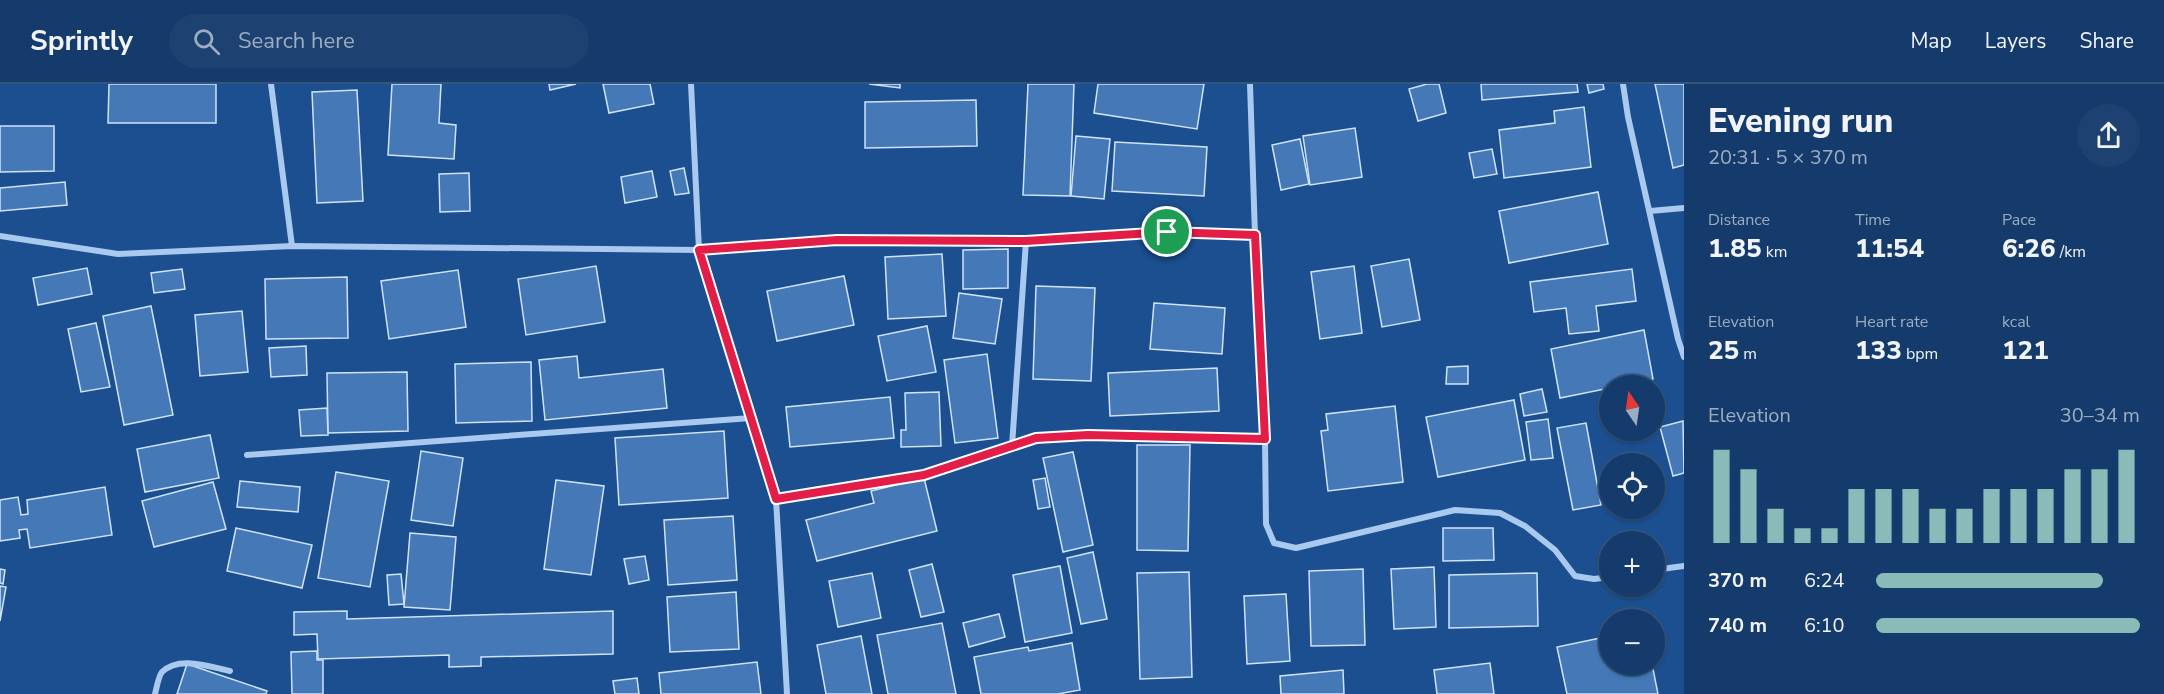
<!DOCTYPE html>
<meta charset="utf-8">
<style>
:root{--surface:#143b6b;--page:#1d4271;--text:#f1f3f6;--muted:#9dadc1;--line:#33557e;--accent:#8bbbb9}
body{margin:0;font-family:"Nunito Sans",sans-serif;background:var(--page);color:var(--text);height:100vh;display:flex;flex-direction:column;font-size:22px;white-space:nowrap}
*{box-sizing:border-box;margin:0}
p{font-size:20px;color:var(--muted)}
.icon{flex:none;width:33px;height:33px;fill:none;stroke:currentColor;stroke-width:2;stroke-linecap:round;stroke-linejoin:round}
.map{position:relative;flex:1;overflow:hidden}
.sheet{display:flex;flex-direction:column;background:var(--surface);width:480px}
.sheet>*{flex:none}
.needle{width:39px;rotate:347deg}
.buttons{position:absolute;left:1599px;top:291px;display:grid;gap:12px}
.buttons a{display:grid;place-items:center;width:66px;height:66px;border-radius:50%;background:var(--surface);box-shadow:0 2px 4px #0004,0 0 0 2px var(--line);font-size:30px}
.pin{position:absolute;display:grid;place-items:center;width:51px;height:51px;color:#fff;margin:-26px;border:3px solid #fff;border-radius:50%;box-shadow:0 2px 6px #0007}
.round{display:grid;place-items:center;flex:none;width:63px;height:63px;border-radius:32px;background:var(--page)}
.overview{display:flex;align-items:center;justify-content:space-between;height:102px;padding:0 24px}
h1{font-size:33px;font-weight:800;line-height:45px}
.figures{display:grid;grid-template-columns:repeat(3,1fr);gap:9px;height:102px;padding:6px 24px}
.figures div{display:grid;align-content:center}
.figures b{font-size:26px;font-weight:800}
.figures small{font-size:16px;font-weight:400}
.figures p{font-size:16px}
.chart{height:168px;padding:12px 24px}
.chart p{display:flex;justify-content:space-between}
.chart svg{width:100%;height:108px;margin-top:6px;stroke:var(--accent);stroke-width:6}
ul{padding:0 24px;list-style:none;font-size:20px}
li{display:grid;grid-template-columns:96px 72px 1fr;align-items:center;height:45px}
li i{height:15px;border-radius:8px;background:var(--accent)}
header{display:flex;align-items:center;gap:36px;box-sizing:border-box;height:84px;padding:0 30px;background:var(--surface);border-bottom:2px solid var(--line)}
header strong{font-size:28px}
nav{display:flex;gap:33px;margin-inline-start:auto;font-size:21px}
.search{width:420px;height:54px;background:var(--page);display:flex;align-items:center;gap:15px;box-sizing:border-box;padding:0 21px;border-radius:33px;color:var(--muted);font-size:22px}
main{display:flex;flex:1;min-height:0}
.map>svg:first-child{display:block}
</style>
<header>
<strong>Sprintly</strong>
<div class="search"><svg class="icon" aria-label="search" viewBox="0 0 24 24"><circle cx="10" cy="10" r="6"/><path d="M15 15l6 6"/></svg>Search here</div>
<nav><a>Map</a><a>Layers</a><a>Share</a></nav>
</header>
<main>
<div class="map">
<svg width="1684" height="610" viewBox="0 0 1684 610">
<rect width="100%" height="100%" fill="#1b4f8f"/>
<g fill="#4478b7" stroke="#cfe3fa" stroke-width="1.5">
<polygon points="109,0 216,0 216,39 108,39"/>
<polygon points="392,0 441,0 439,39 456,41 454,75 388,71"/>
<polygon points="549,0 576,0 550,6"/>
<polygon points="603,0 650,0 654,20 609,29"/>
<polygon points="869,0 900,0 900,4"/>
<polygon points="1028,0 1074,0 1070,112 1023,111"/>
<polygon points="1098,0 1204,0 1197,45 1094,29"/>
<polygon points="1427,0 1439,0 1446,29 1418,37 1409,5"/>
<polygon points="1481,0 1577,0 1578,8 1482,16"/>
<polygon points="1587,0 1603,0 1604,5 1589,9"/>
<polygon points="1655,0 1684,0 1684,81 1673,84"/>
<polygon points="357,6 363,117 317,119 312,8"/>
<polygon points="976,16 977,62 865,64 865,18"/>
<polygon points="1584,23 1591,83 1504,94 1499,46 1555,39 1554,27"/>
<polygon points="0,42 54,42 54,87 0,88"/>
<polygon points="1355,44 1362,93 1310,101 1303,52"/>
<polygon points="1076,52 1110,55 1104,115 1071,112"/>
<polygon points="1300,55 1309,100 1281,106 1272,61"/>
<polygon points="1115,58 1207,63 1204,112 1112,107"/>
<polygon points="1492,65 1497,90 1474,94 1469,69"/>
<polygon points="684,84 689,109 675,111 670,87"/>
<polygon points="652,87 657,113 625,119 621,93"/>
<polygon points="469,89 470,127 440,128 439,90"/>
<polygon points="65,98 67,121 0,127 0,104"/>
<polygon points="1598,108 1608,160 1509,179 1499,127"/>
<polygon points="1008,165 1008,204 963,205 963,166"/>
<polygon points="942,170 946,232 888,235 885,173"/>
<polygon points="1409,175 1420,236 1382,243 1371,182"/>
<polygon points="596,182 605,238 526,251 518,195"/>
<polygon points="1354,182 1362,249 1320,255 1311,188"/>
<polygon points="87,184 92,210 38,221 33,194"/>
<polygon points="182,185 185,205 154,209 151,189"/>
<polygon points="1632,185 1636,217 1596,222 1599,247 1569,250 1566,224 1534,228 1530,198"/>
<polygon points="458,186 466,243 389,255 381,197"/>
<polygon points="844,192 854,241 777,257 767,207"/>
<polygon points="347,193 348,254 266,255 265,195"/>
<polygon points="1036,202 1095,204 1091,297 1033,295"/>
<polygon points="959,209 1002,215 995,260 953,254"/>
<polygon points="1154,219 1225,224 1222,270 1150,265"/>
<polygon points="151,222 173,331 124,341 103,232"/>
<polygon points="242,227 248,288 200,292 195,231"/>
<polygon points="96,239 110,303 81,308 68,245"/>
<polygon points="927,242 936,288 887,297 878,252"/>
<polygon points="1644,246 1653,295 1620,302 1610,302 1610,304 1560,314 1551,265"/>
<polygon points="306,262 307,291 271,293 269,264"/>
<polygon points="987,270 998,354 955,359 944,276"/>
<polygon points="577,272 579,294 663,285 667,324 545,336 539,276"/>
<polygon points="531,278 532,337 456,339 455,280"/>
<polygon points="1468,282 1468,300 1446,300 1447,283"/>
<polygon points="1217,284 1219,327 1110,332 1108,289"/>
<polygon points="407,288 408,347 328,349 327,289"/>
<polygon points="1542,305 1547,328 1524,332 1520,310"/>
<polygon points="939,308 941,362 901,363 901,346 906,346 905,309"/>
<polygon points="890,313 894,354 790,363 786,323"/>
<polygon points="1514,316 1525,376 1438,393 1426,333"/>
<polygon points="1395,322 1403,398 1328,407 1321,347 1328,346 1326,330"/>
<polygon points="327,324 328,351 301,352 299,326"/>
<polygon points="1548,335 1553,374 1531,376 1526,338"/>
<polygon points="1683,337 1684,389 1673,392 1660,343"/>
<polygon points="1586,339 1601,421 1573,426 1557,344"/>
<polygon points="724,347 728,414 619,421 615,354"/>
<polygon points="210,351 219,394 145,408 137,365"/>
<polygon points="1137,361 1190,361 1188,467 1137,466"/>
<polygon points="421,367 463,374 453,442 411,436"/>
<polygon points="1073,368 1093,461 1063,468 1043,374"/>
<polygon points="336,388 389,397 370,503 318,494"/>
<polygon points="924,394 937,447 817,477 806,436 874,419 871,407"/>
<polygon points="1045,394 1050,423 1038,425 1033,396"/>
<polygon points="556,396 604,402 591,491 544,485"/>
<polygon points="240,397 300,403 298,428 237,423"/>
<polygon points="213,398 226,445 154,463 142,417"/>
<polygon points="105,403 112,451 30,464 27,445 19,446 20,454 0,457 0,416 18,413 21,431 28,430 27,416"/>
<polygon points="733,432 737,496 668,501 664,436"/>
<polygon points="236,444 312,461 302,504 227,487"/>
<polygon points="1443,444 1493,444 1494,476 1443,477"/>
<polygon points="410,449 456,453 450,526 404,523"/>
<polygon points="1093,468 1107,535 1081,540 1067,474"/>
<polygon points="645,472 649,496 629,500 624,475"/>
<polygon points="932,480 944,528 921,533 909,486"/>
<polygon points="1060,482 1072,549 1025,558 1013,491"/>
<polygon points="1434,483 1436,543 1394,545 1391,485"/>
<polygon points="0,485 5,486 3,500 0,499"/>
<polygon points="1363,485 1365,561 1311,562 1309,487"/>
<polygon points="1189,488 1192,593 1140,595 1137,489"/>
<polygon points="872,489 881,534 838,543 829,497"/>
<polygon points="1537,489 1538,542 1449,544 1449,491"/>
<polygon points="401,490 404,520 389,521 387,491"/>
<polygon points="0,502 6,503 0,537"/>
<polygon points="736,508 739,565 670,568 667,513"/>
<polygon points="1286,510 1290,577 1247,580 1244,512"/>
<polygon points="347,527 347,535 613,527 613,570 481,573 481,582 449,583 449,571 318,575 317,550 294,551 294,528"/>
<polygon points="999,530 1005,553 969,563 963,539"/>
<polygon points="942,539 956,610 888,610 877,551"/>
<polygon points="861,552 872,610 826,610 817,561"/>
<polygon points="1610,552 1610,580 1652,580 1658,610 1567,610 1557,563"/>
<polygon points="1072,559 1080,606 1058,610 981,610 974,573 1028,563 1029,567"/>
<polygon points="317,567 317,576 323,576 323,610 292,610 291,568"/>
<polygon points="757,578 761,610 661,610 659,589"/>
<polygon points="1490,579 1494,610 1437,610 1434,586"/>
<polygon points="187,580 267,607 266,610 177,610"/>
<polygon points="1343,586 1344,610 1281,610 1280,592"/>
<polygon points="637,594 639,610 615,610 613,597"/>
</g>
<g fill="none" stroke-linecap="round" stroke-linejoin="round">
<g stroke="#a9c9ee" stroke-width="6">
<polyline points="271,0 292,162"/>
<polyline points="691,0 699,166 776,415 787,610"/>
<polyline points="1250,0 1255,151 1265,355 1266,440 1274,459 1296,464 1455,426 1500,429 1525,442 1555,466 1575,492 1594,495 1610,493"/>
<polyline points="1623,0 1628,33 1678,255 1684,273"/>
<polyline points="1650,127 1684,124"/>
<polyline points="0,152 118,170 292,162 699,166 837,156 1026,157 1167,148 1255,151"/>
<polyline points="1012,362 1026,157"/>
<polyline points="247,371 751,334"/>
<polyline points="776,415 924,391 1037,354 1088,350 1265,355"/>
<polyline points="1654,486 1684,482"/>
<path d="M 155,610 C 157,603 158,593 162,588 C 179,571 210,583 230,587"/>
</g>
</g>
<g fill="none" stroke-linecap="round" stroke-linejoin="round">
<defs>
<polygon id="route" points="1167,148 1255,151 1265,355 1088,351 1036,354 924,391 776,415 699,166 837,156 1026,157"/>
</defs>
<use href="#route" stroke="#fff" stroke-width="12"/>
<use href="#route" stroke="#e11d48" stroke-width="8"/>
</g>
</svg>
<div class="buttons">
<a><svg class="needle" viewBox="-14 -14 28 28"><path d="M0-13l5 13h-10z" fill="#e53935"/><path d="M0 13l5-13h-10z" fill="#9dadc1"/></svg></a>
<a><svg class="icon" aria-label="locate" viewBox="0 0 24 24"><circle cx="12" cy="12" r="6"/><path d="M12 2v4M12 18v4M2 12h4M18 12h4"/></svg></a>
<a>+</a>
<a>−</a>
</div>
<div class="pin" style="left:1167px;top:148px;background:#1e9e55"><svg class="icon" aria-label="arrive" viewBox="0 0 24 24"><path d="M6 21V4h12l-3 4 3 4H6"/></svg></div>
</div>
<section class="sheet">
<div class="overview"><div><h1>Evening run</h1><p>20:31 · 5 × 370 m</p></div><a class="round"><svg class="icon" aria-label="share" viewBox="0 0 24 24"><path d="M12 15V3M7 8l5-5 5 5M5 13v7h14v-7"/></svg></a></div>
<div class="figures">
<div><p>Distance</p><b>1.85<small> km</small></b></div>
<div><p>Time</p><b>11:54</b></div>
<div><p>Pace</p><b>6:26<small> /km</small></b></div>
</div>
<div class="figures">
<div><p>Elevation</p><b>25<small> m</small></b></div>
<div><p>Heart rate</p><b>133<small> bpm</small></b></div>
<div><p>kcal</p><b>121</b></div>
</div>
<div class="chart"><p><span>Elevation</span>30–34 m</p>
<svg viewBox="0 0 160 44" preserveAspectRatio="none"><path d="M5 44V6M15 44V14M25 44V30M35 44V38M45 44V38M55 44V22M65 44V22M75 44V22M85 44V30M95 44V30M105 44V22M115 44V22M125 44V22M135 44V14M145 44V14M155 44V6"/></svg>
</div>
<ul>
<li><b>370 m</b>6:24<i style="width:86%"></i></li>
<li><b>740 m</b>6:10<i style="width:100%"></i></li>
</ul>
</section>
</main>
